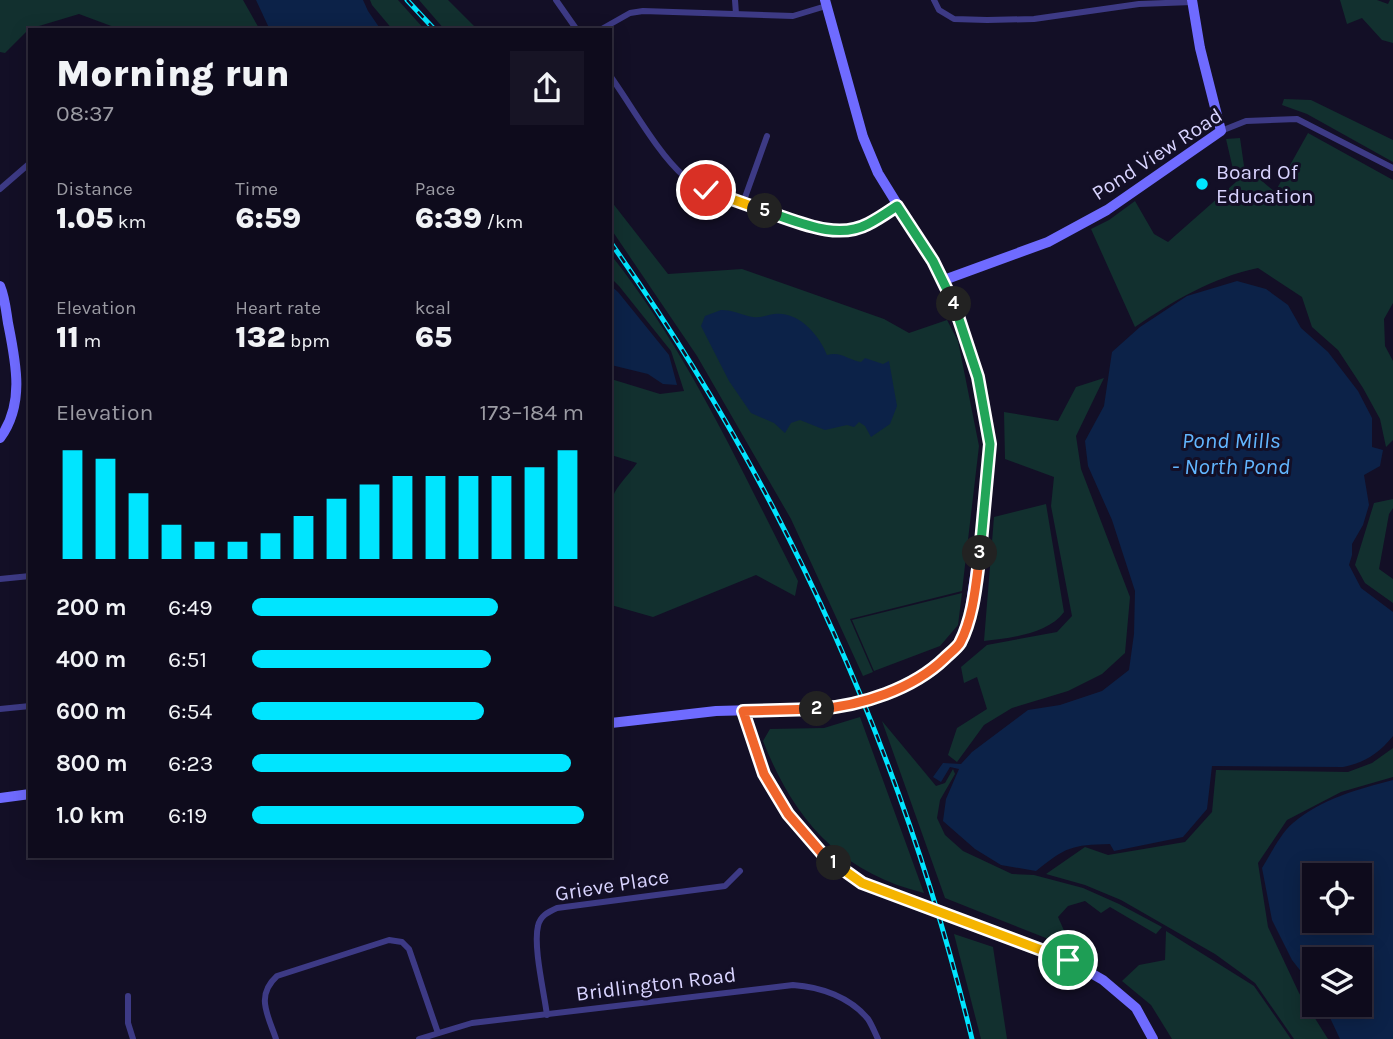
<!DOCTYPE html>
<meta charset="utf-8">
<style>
:root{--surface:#0e0b1c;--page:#171425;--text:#f1f3f6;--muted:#9b9ba3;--line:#2e2b3b;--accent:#00e5ff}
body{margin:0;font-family:Karla,sans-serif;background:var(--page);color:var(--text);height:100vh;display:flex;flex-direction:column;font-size:26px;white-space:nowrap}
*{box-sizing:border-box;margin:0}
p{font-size:23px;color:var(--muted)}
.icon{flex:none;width:38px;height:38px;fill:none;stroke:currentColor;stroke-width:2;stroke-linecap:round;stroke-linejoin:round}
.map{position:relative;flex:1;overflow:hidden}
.sheet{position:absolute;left:28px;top:28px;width:584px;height:830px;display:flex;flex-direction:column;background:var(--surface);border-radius:0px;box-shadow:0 4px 18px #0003,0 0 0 2px var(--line)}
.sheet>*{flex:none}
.controls{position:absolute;left:1302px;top:863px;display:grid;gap:14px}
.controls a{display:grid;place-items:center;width:70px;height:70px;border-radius:0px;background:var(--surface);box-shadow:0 4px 18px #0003,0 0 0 2px var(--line);font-size:35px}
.pin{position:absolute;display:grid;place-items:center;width:60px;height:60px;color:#fff;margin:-30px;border:4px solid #fff;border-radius:50%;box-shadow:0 2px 7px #0007}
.km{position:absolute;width:35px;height:35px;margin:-18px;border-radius:50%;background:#222;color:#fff;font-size:19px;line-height:35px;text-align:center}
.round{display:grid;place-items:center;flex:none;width:74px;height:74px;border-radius:0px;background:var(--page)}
.head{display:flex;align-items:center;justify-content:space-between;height:119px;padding:0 28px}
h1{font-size:38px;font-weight:800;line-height:52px}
.stats{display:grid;grid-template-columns:repeat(3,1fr);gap:10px;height:119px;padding:7px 28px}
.stats div{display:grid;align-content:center}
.stats b{font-size:30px;font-weight:800}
.stats small{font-size:19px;font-weight:400}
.stats p{font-size:19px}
.chart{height:196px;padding:14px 28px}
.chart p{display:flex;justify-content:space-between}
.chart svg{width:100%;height:126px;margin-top:7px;stroke:var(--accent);stroke-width:6}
ul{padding:0 28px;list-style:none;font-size:23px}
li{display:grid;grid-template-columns:112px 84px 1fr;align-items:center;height:52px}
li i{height:18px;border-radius:9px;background:var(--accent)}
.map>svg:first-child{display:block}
</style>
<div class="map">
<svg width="1393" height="1039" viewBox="0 0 1393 1039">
<rect width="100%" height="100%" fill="#130f26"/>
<g fill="#12302f">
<polygon points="0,0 243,0 260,30 122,30 79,14 29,29 5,53 0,52"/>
<polygon points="370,0 398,0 425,30 393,30 372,5"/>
<polygon points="419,0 448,0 478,30 445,30"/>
<polygon points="1340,0 1377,0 1388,4 1390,0 1393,0 1393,43 1382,40 1362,18 1347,24"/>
<polygon points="1284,99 1311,100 1393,140 1393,162 1307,114 1282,105"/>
<path d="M 1308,133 L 1393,180 L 1393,303 L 1384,319 L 1385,346 L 1393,361 L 1393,440 L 1386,447 L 1380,419 L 1363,388 L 1338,350 L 1312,327 L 1302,297 L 1258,268 C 1211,278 1175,300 1135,327 L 1091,229 L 1109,220 L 1135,201 L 1154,234 L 1168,242 L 1236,182 L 1226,139 L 1240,138 L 1244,166 L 1275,192 Z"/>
<polygon points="611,201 668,274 742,269 884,319 909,333 947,320 958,341 979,446 962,591 850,619 873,672 863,676 791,519 697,356 611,229"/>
<path d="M 611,255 C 689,353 741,470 798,581 L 795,596 L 756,575 L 653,617 L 611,605 L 611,529 L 614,527 C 605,493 618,489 637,463 L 611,455 L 611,379 L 660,394 L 684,391 L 671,351 L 619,286 L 611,278 Z"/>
<polygon points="1104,378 1076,436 1081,469 1130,597 1125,653 1102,674 1068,691 1012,708 984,725 957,762 948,755 957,728 987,709 977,677 964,683 961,667 987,645 1057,632 1072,616 1051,506 1054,477 1005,459 1004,412 1058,421 1076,387"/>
<polygon points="1393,499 1393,508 1389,514 1379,569 1393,579 1393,603 1365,583 1355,565 1374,503"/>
<path d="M 1046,504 L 1064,612 C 1048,634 1010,638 984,641 L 994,517 Z"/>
<polygon points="962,593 958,625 940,646 874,671 852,620"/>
<path d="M 860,717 L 924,893 C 839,872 794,819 763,741 L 770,729 L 824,728 Z"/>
<polygon points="882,721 936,786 945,783 953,769 955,774 940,800 937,818 945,835 963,851 1012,874 1034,875 1083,888 1119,904 1162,927 1156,934 1110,907 1101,913 1085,901 1068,906 1058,917 1066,935 1056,942 945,898"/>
<polygon points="1393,748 1393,777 1341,792 1287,820 1258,863 1268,927 1299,993 1328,1039 1294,1039 1255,983 1215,954 1121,900 1085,885 1046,874 1085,847 1108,855 1185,842 1212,812 1216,770 1348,772 1372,763"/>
<polygon points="1166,931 1254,986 1291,1039 1172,1039 1151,1005 1122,981 1139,965 1165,960"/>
<polygon points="954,934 993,947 1007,1039 981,1039"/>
</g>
<g fill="#0c2248" fill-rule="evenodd">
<polygon points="256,0 363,0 368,11 381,30 270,30"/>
<path d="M 1237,281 L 1266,289 L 1288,305 L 1301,328 L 1328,352 L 1358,391 L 1372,418 L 1372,447 L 1383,450 L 1380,466 L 1364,475 L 1369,505 L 1363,525 L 1352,544 L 1352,555 L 1349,565 L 1361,588 L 1393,612 L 1393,736 C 1378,754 1366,762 1343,767 L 1212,766 L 1207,809 L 1183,837 L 1114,851 L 1110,844 C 1071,845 1066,847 1036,871 L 1001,865 L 975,849 L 943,821 L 946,799 L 959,769 L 950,767 L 941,782 L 933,777 L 943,763 L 961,764 L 972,752 L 1028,710 L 1060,705 L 1102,691 L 1129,670 L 1134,634 L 1135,591 L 1112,520 L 1088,466 L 1085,441 L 1104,406 L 1112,352 L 1140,327 L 1187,296 Z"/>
<polygon points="611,286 618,292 669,355 677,385 663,384 648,374 611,365"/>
<path d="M 721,310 C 734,310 741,315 753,317 C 761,318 767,315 774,314 C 799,311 819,335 827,355 C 841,351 848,360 861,362 L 865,358 L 883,364 L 889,361 L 897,406 L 890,424 L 871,437 L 865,426 L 859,422 L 854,427 L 847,425 L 825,430 L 800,420 L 791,423 L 785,433 L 774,423 L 751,413 L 729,381 L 701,326 L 705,316 Z"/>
<path d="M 1393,780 L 1393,1039 L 1340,1039 L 1324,1005 L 1360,1004 L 1360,959 L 1314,959 L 1314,988 L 1292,960 L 1272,920 L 1262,868 C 1271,854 1280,834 1293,823 C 1321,799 1358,789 1393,780 ZM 1314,875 L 1360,875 L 1360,920 L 1314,920 Z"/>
</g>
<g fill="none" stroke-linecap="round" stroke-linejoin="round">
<g stroke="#3d3a85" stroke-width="6">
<polyline points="556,0 577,30"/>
<polyline points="735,0 736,14"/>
<polyline points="934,0 939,10 954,19 987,20 1034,19 1139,4 1192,2"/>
<polyline points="600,30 630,13 643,11 793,16 826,6"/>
<path d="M 611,77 C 631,105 659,155 684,176 C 706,194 816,232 845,231 C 864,230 881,216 897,206"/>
<polyline points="1221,131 1246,121 1297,119 1393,168"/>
<polyline points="0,189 30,163"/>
<polyline points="743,203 767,136"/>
<polyline points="0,579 30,576"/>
<polyline points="0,709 30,706"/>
<polyline points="128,996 128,1023 133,1039"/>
<path d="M 547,1015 C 544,992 533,946 538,926 C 540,916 548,912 557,908 L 725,886 L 740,871"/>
<path d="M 276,1039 C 268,1015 255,996 277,976 L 389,940 L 402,942 L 409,949 L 438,1033"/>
<path d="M 419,1039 L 472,1023 L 793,985 C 821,987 850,997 868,1019 C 872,1025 875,1033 878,1039"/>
</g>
<g stroke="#6f6bff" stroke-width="10">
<polyline points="944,280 1048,242 1107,210 1221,131 1200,48 1192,0"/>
<path d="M 0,286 C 5,298 6,311 8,323 C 16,363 25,404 0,438"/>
<polyline points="742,711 764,774 788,814 826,858 862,883 1068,960 1103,980 1136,1008 1153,1039"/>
<polyline points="611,723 716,711 826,708 864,701 901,687 931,672 959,645 969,616 986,503 990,444 979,377 959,317 944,280 878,173 863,137 825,0"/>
<polyline points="0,798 30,794"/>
</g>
<defs>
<g id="rail">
<polyline points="407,0 435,30"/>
<path d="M 611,243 C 783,486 902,750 972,1039"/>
</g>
</defs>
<use href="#rail" stroke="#00e5ff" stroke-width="5"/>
<use href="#rail" stroke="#130f26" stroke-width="2.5" stroke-dasharray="8" stroke-linecap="butt"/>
</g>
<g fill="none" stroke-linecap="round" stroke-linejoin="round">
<defs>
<polyline id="split-1" points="834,863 862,883 1068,960"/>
<polyline id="split-2" points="817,709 743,711 764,774 788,814 826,858 834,863"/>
<path id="split-3" d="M 817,709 C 861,706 913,689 945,658 C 950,653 957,648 960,643 C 974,616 976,582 980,553"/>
<polyline id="split-4" points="954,304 978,377 990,444 980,553"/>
<path id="split-5" d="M 765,211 C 797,221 836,241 868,224 C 878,219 888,212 897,206 L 933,261 L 954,304"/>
<polyline id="split-6" points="706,190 765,211"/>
</defs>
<use href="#split-1" stroke="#fff" stroke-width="14"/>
<use href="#split-2" stroke="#fff" stroke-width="14"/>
<use href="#split-3" stroke="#fff" stroke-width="14"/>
<use href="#split-4" stroke="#fff" stroke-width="14"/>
<use href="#split-5" stroke="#fff" stroke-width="14"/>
<use href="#split-6" stroke="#fff" stroke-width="14"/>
<use href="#split-1" stroke="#f5b400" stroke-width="9"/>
<use href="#split-2" stroke="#f0652b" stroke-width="9"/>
<use href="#split-3" stroke="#f0652b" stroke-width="9"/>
<use href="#split-4" stroke="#22a559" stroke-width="9"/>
<use href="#split-5" stroke="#22a559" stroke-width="9"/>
<use href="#split-6" stroke="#f5b400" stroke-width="9"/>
</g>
<circle fill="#00e5ff" stroke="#130f26" stroke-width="2.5" cx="1202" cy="184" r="7"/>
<g text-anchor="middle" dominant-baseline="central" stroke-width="6" stroke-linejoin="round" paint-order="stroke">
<g font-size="21" fill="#d9d4ff" stroke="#130f26">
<text transform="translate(1157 154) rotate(-33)">Pond View Road</text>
<text transform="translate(612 885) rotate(-9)">Grieve Place</text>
<text transform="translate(656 984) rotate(-7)">Bridlington Road</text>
</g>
<g font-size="21" fill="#d9d4ff" stroke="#130f26" text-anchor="start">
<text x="1216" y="172">Board Of<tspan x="1216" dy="24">Education</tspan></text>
</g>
<g font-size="23" font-style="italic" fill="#62b6ff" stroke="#130f26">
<text x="1231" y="440">Pond Mills<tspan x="1231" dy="26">- North Pond</tspan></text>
</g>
</g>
</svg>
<div class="controls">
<a><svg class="icon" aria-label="locate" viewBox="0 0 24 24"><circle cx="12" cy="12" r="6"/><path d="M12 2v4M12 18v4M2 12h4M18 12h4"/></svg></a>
<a><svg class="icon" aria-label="layers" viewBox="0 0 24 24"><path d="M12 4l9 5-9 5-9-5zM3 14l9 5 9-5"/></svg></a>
</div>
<div class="pin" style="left:1068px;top:960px;background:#1e9e55"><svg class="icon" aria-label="arrive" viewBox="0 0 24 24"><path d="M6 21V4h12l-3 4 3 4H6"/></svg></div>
<div class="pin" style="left:706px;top:190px;background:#d93025"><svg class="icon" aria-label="check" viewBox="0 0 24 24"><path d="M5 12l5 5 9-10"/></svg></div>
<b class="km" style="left:834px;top:863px">1</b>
<b class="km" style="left:817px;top:709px">2</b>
<b class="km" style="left:980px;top:553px">3</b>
<b class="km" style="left:954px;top:304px">4</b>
<b class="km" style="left:765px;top:211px">5</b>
<section class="sheet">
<div class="head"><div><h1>Morning run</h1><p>08:37</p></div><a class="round"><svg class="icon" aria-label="share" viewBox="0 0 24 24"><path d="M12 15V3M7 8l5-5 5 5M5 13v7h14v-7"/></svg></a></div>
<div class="stats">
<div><p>Distance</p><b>1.05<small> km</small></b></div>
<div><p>Time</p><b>6:59</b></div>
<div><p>Pace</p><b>6:39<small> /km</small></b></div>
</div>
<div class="stats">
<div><p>Elevation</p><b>11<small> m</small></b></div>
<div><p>Heart rate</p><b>132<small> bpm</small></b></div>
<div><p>kcal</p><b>65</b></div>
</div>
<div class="chart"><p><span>Elevation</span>173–184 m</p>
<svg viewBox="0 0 160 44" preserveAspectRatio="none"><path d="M5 44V6M15 44V9M25 44V21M35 44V32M45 44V38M55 44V38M65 44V35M75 44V29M85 44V23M95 44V18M105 44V15M115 44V15M125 44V15M135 44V15M145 44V12M155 44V6"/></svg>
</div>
<ul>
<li><b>200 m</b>6:49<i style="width:74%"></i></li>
<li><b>400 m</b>6:51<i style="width:72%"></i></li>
<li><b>600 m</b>6:54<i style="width:70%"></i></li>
<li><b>800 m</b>6:23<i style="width:96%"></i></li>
<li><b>1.0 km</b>6:19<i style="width:100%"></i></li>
</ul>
</section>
</div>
